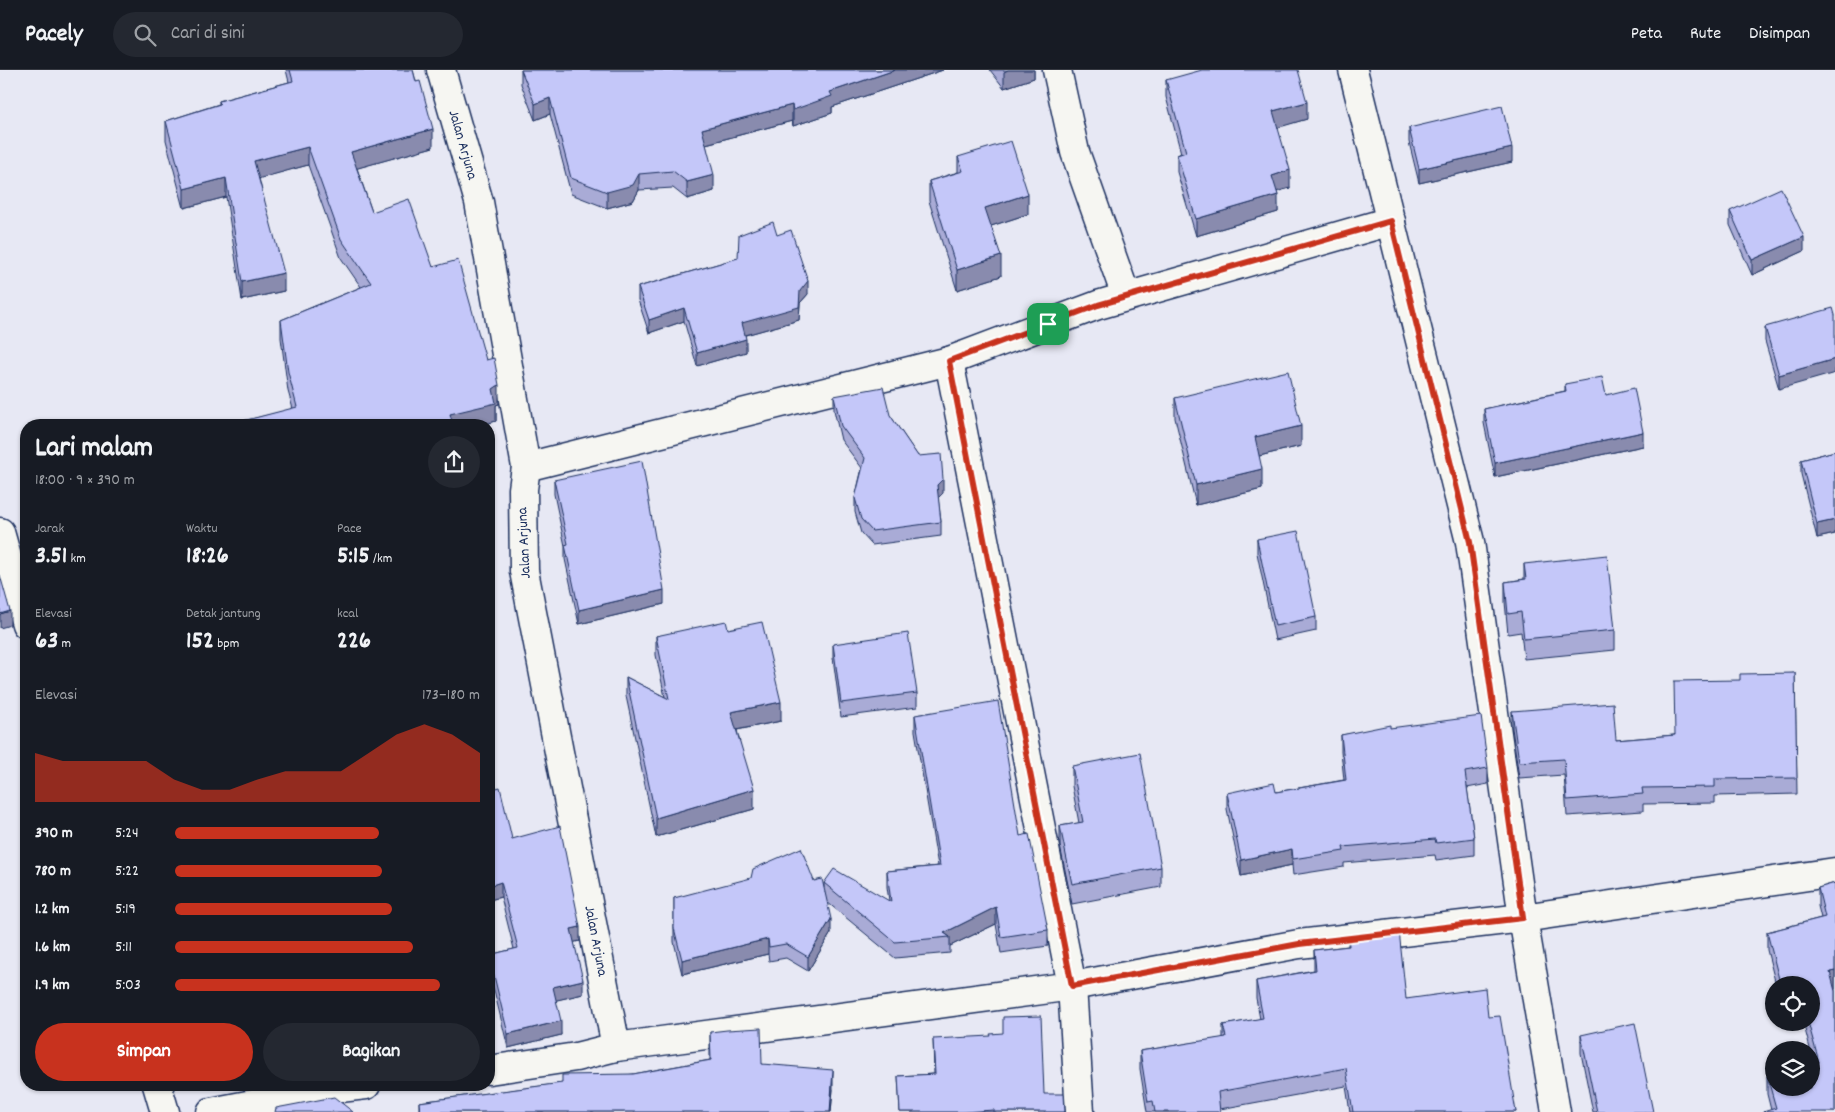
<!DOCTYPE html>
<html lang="id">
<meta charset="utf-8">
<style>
:root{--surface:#171b24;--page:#242831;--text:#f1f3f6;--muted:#9ea1a6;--line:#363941;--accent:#c8321e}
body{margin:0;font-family:Dekko,sans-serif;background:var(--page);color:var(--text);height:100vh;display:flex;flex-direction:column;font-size:19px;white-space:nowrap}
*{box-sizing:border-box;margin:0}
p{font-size:16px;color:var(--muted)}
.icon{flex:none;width:28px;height:28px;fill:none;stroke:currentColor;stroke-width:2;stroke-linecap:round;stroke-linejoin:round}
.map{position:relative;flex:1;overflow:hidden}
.drawer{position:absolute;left:20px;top:349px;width:475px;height:672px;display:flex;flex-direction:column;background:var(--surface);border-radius:20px;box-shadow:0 1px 4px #0004}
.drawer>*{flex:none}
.tools{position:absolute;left:1765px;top:906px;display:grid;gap:10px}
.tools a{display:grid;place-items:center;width:55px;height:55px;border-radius:50%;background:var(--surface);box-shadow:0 1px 4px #0004;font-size:25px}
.pin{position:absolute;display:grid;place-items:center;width:42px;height:42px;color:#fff;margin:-21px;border-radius:10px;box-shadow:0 2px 8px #0006}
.round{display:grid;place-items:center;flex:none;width:52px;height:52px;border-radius:26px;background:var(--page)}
.summary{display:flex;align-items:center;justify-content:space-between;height:85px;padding:0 15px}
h1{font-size:28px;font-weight:700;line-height:38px}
.stats{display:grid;grid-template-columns:repeat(3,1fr);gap:8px;height:85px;padding:5px 15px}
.stats div{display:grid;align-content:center}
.stats b{font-size:25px;font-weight:700}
.stats small{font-size:14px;font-weight:400}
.stats p{font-size:14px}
.chart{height:140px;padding:10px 15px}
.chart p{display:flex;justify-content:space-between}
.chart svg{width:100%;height:90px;margin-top:5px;fill:var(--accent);opacity:.7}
.button{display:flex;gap:10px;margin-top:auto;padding:10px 15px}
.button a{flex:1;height:58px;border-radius:30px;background:var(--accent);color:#fff;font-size:20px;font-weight:700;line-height:58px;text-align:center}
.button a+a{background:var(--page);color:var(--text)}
ul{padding:0 15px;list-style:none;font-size:16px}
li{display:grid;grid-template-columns:80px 60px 1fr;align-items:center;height:38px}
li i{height:12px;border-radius:6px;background:var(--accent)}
header{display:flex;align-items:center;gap:30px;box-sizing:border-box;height:70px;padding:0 25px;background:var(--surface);border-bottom:1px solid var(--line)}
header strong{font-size:24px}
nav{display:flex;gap:28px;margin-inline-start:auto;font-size:18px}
.search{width:350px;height:45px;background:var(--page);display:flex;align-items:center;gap:12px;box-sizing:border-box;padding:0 18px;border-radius:28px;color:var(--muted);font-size:19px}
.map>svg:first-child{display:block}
</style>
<header>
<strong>Pacely</strong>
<div class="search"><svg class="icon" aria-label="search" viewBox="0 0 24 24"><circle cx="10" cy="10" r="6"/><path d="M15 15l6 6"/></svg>Cari di sini</div>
<nav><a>Peta</a><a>Rute</a><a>Disimpan</a></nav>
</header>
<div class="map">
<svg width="1835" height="1042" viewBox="0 0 1835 1042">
<rect width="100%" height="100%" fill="#e7e8f4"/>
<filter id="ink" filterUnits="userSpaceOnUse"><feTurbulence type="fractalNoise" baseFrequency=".02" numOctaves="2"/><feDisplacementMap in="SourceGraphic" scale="10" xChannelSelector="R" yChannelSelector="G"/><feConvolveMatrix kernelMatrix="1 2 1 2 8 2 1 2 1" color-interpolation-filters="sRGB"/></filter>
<g filter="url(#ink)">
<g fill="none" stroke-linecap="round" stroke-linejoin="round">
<defs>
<g id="street">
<polyline points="441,0 479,132 526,397 523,419 524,501 616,977"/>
<polyline points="1057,0 1075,82 1126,226"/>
<polyline points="1353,0 1470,472 1523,848 1556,1042"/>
<polyline points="949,291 1072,916 1080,1042"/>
<polyline points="526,397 949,291 1098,235 1391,151"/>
<polyline points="0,462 26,554"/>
<polyline points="489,1000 576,987 616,977 1072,916 1299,874 1523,848 1835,802"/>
<polyline points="157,1015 165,1042"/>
<polyline points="211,1042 331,1019 366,1015"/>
</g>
</defs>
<use href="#street" stroke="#1b2f5e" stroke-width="31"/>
<use href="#street" stroke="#f6f6f2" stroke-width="28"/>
</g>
<g fill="#a9abd6" stroke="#1b2f5e">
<polygon points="286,0 413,0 433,77 357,98 372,142 433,197 486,290 499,334 496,335 496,351 482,355 243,355 243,351 293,339 288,321 281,268 281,250 361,217 341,188 308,95 259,108 284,221 242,230 226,127 184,138 166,70 166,51 219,34 219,31 289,12"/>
<polygon points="521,0 943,0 832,37 832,43 793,56 792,51 706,74 714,121 687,129 673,118 639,120 633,131 607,138 571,124 550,44 535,50 521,14"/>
<polygon points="990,0 1034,0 1034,8 1004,18"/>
<polygon points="1166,10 1307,49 1277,57 1290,118 1277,121 1278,142 1196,166 1177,102 1177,85 1181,83 1166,27"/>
<polygon points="1409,58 1512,92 1419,113 1409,72"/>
<polygon points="958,87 1028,144 991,156 1001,206 957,220 929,131 929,111 958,102"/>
<polygon points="1730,141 1804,181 1752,205 1730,155"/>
<polygon points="777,165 808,224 800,233 799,250 745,265 746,282 697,296 684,251 649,263 638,230 638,217 738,188"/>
<polygon points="1835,245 1779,319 1765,271 1765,257"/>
<polygon points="1565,314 1606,325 1643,376 1495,407 1484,353 1484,339 1565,321"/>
<polygon points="834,326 890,345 943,423 938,427 941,452 941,466 872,475 861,463 855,442 855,428 862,398 841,370 834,340"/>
<polygon points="1175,328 1301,376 1259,386 1262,419 1196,435 1175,348"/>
<polygon points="1835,381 1835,464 1817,468 1801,404 1801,390"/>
<polygon points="554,410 664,534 579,554 565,489 565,476 554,424"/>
<polygon points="1257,469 1316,547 1316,561 1275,570 1257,483"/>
<polygon points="1524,494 1615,560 1615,580 1524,589 1521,562 1508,564 1505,532 1505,512 1524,509"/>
<polygon points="728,559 781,651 737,660 754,739 656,767 626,626 626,607 665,627 656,585 656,566"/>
<polygon points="833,574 917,623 917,637 841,647 833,588"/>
<polygon points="1795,603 1797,724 1715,726 1715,733 1643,734 1643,741 1567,746 1564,705 1519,708 1512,658 1512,641 1616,670 1674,665 1740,610"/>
<polygon points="915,645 1020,766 1048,860 1048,876 1001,883 996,854 950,876 950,883 895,888 827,832 831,863 808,901 786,888 769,891 768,884 682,904 674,872 674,828 814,811 824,818 824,813 889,831 887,817 887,801 938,796 915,661"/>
<polygon points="1390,658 1488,698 1488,714 1467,718 1474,768 1474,785 1436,790 1435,785 1344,793 1344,797 1293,805 1292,795 1241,806 1227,739 1227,723 1276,722 1344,710 1341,682 1341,665"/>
<polygon points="1072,696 1161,797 1161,817 1072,834 1060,776 1060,756 1079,753 1072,716"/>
<polygon points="512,769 580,871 574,872 583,924 556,930 561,965 508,978 489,899 489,885 514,879 501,827 489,830"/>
<polygon points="1835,813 1835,1042 1771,1040 1767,1024 1767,1006 1814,994 1803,952 1811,952 1811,915 1776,915 1767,880 1767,862 1821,848 1818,836 1818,818"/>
<polygon points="1348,866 1406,929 1488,947 1516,1042 1350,1042 1346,1016 1220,1039 1220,1042 1147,1042 1140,999 1140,981 1223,968 1223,955 1260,949 1256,928 1256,911 1314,900 1314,880 1348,876"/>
<polygon points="710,962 762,994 833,1019 831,1042 419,1042 419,1032 633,1004 710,990"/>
<polygon points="1581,965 1653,1042 1593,1042 1581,983"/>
<polygon points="933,969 1044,1024 1065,1042 900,1042 898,1006 934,1004"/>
</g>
<g fill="#898bae" stroke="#1b2f5e">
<polygon points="895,0 943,0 832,37 832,43 793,56 793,40 830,22"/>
<polygon points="1008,0 1034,0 1034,8 1004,18 1004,2"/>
<polygon points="550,28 550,44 535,50 535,34"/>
<polygon points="1307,32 1307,49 1273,59 1273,41"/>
<polygon points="792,35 792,51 702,75 702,59"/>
<polygon points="433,59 433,77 351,100 351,82"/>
<polygon points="308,77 308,95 254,110 254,91"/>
<polygon points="1512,78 1512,92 1419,113 1419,99"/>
<polygon points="1290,100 1290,118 1272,123 1272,106"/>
<polygon points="639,104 639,120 633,131 607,138 607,122"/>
<polygon points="714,105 714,121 687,129 687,112"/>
<polygon points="226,108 226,127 184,138 184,119"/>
<polygon points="1028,124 1028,144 985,158 985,138"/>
<polygon points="1278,125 1278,142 1196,166 1196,149"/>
<polygon points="1804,167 1804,181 1752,205 1752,190"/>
<polygon points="1001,186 1001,206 957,220 957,200"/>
<polygon points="284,203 284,221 242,230 242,212"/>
<polygon points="808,211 808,224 800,233 799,250 742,266 742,253"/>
<polygon points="684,238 684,251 649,263 649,250"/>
<polygon points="746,269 746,282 697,296 697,283"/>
<polygon points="1835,289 1835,303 1779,319 1779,305"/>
<polygon points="499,315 499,334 496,335 496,351 482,355 450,355 450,344"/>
<polygon points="1301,356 1301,376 1255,387 1255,367"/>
<polygon points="1643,362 1643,376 1495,407 1495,393"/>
<polygon points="1262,399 1262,419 1196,435 1196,415"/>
<polygon points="943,409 943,423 937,429 937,415"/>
<polygon points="1835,450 1835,464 1817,468 1817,454"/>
<polygon points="664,520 664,534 579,554 579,540"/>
<polygon points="10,541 10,555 0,558 0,544"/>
<polygon points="781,632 781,651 731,661 731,642"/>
<polygon points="754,719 754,739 656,767 656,748"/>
<polygon points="1292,779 1292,795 1241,806 1241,790"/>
<polygon points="501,812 501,827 489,830 489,816"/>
<polygon points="996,837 996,854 950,876 950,867 944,863"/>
<polygon points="831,849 831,863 808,901 808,887"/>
<polygon points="580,857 580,871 571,873 571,859"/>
<polygon points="768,869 768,884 682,904 682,890"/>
<polygon points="1835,901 1835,919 1830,920 1830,902"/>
<polygon points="1796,909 1796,915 1780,915 1780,913"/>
<polygon points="583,910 583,924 553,931 553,917"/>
<polygon points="561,951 561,965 508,978 508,964"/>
<polygon points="833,1000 833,1019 831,1042 830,1042"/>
</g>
<g fill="#c4c7f9" stroke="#1b2f5e">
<polygon points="290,0 413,0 416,12 420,11 433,59 351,82 372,142 409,129 433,197 458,190 486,290 494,288 499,315 493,319 496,333 450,344 453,355 244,355 243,351 297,337 288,302 281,250 371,213 341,169 308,77 254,91 284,203 242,212 226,108 184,119 166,51 220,34 219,31 293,11"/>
<polygon points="521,0 895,0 830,22 832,26 793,40 792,35 702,59 714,105 687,112 673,101 639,104 633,115 607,122 571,108 550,28 535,34"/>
<polygon points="1202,0 1298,0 1307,32 1273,41 1290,100 1272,106 1278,125 1196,149 1177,85 1186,82 1166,10"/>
<polygon points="1502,36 1512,78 1419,99 1409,58"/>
<polygon points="1011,71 1028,124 985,138 1001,186 957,200 929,111 963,101 958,87"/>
<polygon points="1781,118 1804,167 1752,190 1730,141"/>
<polygon points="773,152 777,165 791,160 808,211 800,221 799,237 742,253 746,269 697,283 684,238 649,250 638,217 738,188 739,165"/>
<polygon points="1833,238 1835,245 1835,289 1779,305 1765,257"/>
<polygon points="1288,301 1301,356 1255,367 1262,399 1196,415 1175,328"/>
<polygon points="1602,307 1606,325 1634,318 1643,362 1495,393 1484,339 1566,321 1565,314"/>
<polygon points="883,317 890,345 918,386 941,384 943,409 937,415 941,452 872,461 861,449 855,428 865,388 841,356 834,326"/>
<polygon points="1835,381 1835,450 1817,454 1801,390"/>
<polygon points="642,391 664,520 579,540 565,475 568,474 554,410"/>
<polygon points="1298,461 1316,547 1275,556 1257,469"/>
<polygon points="1607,485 1615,560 1524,569 1521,542 1508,544 1505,512 1526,509 1524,494"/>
<polygon points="0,505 10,541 0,544"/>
<polygon points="726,551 728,559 762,552 781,632 731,642 754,719 656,748 626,607 669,629 656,566"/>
<polygon points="908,563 917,623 841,633 833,574"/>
<polygon points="1795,603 1797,708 1715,709 1715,717 1642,718 1643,724 1567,730 1564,689 1519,692 1512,641 1613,633 1616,670 1675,665 1674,611 1740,610 1740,604"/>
<polygon points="998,631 1020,766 1029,764 1048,860 1001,867 996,837 944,863 950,867 895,872 824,813 834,799 891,832 887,801 940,796 915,645"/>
<polygon points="1481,646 1488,698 1465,702 1474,768 1436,773 1435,769 1343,777 1344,781 1293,789 1292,779 1241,790 1227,723 1274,713 1276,722 1346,710 1341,665 1390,655 1390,658"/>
<polygon points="1140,683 1161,797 1072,814 1060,756 1083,752 1072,696"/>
<polygon points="500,717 512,769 560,756 580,857 571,859 583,910 553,917 561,951 508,964 489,885 518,878 501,812 489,816 489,720"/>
<polygon points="801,778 814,811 822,809 831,849 808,887 786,874 769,877 768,869 682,890 674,858 674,828 751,808 753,799"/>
<polygon points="1835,813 1835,901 1830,902 1835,921 1835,1042 1763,1042 1776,1038 1767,1006 1774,1005 1774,1018 1811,1018 1811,994 1819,992 1808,952 1811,952 1811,915 1798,915 1796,909 1780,913 1767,862 1825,847 1818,818"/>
<polygon points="1399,860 1406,929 1485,918 1488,947 1500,946 1516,1042 1353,1042 1346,998 1218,1022 1220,1042 1155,1042 1153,1031 1148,1032 1140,981 1226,967 1223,955 1263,948 1256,911 1316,900 1314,880 1349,876 1348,866"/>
<polygon points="1041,946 1044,1024 1064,1024 1065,1042 994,1042 994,1040 963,1042 900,1042 898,1006 935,1004 933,969 991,966 990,964 1003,963 1003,947"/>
<polygon points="1635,953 1653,1042 1597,1042 1581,965"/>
<polygon points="761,958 762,994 833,1000 830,1042 420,1042 419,1032 562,1013 562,1005 633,1004 711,990 710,962 727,960"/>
<polygon points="334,1027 353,1042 275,1042 276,1038"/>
</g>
</g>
<g fill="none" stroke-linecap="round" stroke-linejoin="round" filter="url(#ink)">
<defs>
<polygon id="route" points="1391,151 1470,472 1523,848 1299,874 1072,916 949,291 1098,235"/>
</defs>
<use href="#route" stroke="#fff" stroke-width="10"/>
<use href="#route" stroke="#c8321e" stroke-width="6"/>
</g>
<g text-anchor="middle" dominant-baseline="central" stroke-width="4" stroke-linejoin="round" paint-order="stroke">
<g font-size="15" fill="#1b2f5e" stroke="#f6f6f2">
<text transform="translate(462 75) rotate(74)">Jalan Arjuna</text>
<text transform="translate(525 473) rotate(-93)">Jalan Arjuna</text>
<text transform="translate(595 871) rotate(79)">Jalan Arjuna</text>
</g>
</g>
</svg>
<div class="tools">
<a><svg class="icon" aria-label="locate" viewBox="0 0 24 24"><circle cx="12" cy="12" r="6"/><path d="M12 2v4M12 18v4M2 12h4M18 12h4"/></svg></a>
<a><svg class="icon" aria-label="layers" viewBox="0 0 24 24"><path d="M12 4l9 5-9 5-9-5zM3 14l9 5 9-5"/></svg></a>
</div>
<div class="pin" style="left:1048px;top:254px;background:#1e9e55"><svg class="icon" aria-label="arrive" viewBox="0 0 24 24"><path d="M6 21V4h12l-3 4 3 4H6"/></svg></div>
<section class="drawer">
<div class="summary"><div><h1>Lari malam</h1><p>18:00 · 9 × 390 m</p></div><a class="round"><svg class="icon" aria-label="share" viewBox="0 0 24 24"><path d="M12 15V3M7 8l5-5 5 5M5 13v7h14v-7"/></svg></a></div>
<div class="stats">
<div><p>Jarak</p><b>3.51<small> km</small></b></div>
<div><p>Waktu</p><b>18:26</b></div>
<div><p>Pace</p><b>5:15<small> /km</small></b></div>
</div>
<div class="stats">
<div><p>Elevasi</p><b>63<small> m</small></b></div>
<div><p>Detak jantung</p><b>152<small> bpm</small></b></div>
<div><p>kcal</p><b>226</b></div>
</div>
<div class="chart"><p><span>Elevasi</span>173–180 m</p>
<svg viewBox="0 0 160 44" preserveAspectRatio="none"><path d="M0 44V20L10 24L20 24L30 24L40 24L50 33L60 38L70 38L80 33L90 29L100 29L110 29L120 20L130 11L140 6L150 11L160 20V44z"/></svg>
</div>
<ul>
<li><b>390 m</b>5:24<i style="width:67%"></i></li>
<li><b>780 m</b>5:22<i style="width:68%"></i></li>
<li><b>1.2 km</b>5:19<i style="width:71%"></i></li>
<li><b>1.6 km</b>5:11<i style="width:78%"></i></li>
<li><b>1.9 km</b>5:03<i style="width:87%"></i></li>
</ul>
<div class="button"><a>Simpan</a><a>Bagikan</a></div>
</section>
</div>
